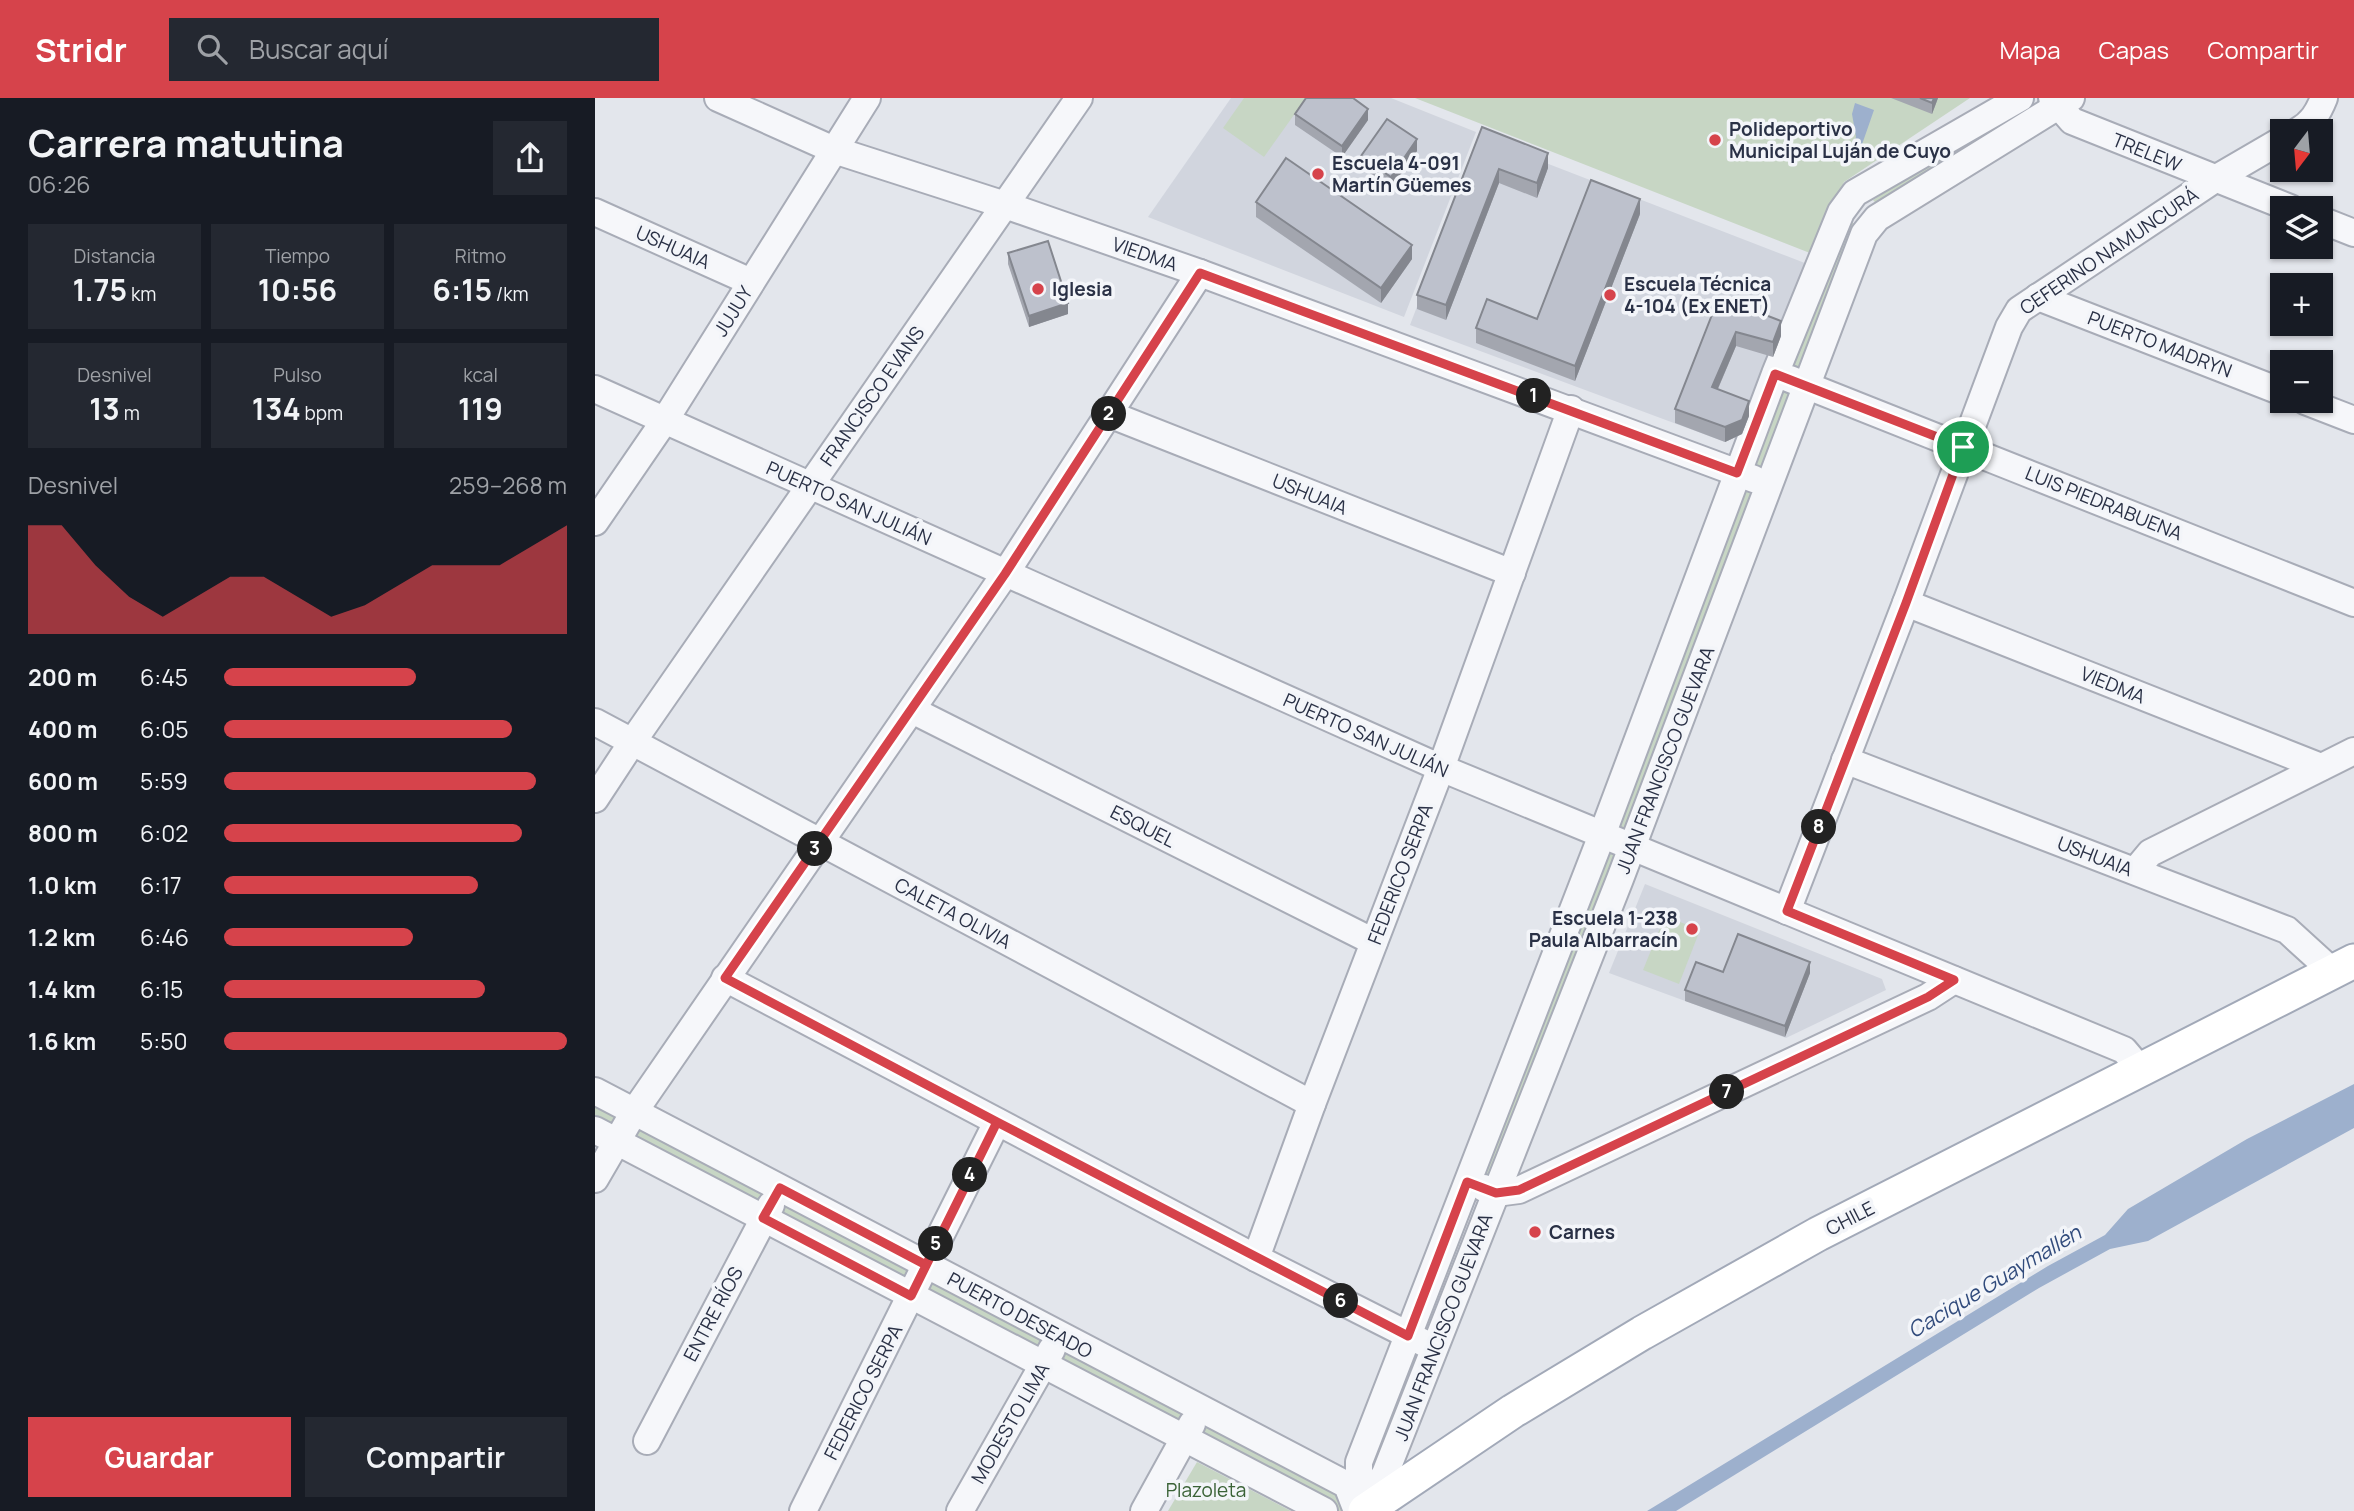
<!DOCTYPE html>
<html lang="es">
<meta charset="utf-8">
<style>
:root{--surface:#171b24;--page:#242831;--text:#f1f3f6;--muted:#9ea1a6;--accent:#d6434b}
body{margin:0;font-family:Manrope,sans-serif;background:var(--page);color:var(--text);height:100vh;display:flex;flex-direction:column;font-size:26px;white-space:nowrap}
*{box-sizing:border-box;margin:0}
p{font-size:23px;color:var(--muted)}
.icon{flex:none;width:38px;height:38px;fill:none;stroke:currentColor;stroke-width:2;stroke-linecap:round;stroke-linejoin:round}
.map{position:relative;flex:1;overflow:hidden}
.panel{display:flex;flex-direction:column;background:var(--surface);width:595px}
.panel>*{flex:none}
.needle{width:46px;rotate:196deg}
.tools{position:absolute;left:1675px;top:21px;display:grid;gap:14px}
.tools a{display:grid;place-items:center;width:63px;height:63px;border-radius:0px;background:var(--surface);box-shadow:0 2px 5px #0004;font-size:35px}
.pin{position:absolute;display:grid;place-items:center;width:60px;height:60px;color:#fff;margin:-30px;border:4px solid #fff;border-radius:50%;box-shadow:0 2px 7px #0007}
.km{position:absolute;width:35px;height:35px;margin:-18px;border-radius:50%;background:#222;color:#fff;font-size:19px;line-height:35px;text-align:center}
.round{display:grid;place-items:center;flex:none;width:74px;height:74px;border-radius:0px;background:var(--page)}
.overview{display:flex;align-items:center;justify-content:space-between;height:119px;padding:0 28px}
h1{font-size:38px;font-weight:700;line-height:52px}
.stats{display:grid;grid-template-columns:repeat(3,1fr);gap:10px;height:119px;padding:7px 28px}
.stats div{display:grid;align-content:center;border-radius:0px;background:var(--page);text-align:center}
.stats b{font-size:30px;font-weight:700}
.stats small{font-size:19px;font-weight:400}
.stats p{font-size:19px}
.chart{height:196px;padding:14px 28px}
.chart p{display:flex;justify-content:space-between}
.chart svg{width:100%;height:126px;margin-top:7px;fill:var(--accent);opacity:.7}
.cta{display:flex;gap:14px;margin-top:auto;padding:14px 28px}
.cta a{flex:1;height:80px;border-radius:0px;background:var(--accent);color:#fff;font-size:28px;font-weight:700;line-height:80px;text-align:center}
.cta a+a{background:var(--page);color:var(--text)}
ul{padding:0 28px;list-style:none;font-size:23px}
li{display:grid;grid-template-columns:112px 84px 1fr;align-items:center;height:52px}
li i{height:18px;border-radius:9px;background:var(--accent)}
header{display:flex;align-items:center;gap:42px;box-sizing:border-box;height:98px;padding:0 35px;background:var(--accent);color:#fff}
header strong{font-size:33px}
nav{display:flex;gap:38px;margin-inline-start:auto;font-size:24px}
.search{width:490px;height:63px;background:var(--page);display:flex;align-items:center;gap:18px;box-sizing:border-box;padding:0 24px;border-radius:0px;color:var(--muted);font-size:26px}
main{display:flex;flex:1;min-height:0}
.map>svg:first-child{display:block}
</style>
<header>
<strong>Stridr</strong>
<div class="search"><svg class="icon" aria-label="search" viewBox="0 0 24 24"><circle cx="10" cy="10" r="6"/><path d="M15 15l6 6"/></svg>Buscar aquí</div>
<nav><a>Mapa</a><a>Capas</a><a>Compartir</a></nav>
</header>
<main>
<section class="panel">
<div class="overview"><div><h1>Carrera matutina</h1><p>06:26</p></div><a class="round"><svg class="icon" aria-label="share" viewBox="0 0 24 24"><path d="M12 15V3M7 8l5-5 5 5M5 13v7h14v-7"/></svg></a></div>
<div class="stats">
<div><p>Distancia</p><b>1.75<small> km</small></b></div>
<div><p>Tiempo</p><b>10:56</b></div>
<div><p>Ritmo</p><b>6:15<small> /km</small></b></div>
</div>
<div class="stats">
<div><p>Desnivel</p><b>13<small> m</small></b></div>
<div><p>Pulso</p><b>134<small> bpm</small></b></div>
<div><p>kcal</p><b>119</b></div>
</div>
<div class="chart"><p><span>Desnivel</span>259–268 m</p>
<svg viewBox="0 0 160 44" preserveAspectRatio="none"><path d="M0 44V6L10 6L20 20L30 31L40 38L50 31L60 24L70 24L80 31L90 38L100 34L110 27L120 20L130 20L140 20L150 13L160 6V44z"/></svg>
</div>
<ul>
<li><b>200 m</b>6:45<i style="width:56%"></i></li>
<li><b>400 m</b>6:05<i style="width:84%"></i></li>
<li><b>600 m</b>5:59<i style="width:91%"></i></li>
<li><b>800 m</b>6:02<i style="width:87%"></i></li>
<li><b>1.0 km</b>6:17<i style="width:74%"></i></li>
<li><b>1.2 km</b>6:46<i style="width:55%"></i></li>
<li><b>1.4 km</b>6:15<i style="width:76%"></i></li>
<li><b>1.6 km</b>5:50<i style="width:100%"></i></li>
</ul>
<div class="cta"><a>Guardar</a><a>Compartir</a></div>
</section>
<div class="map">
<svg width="1759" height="1413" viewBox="0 0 1759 1413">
<rect width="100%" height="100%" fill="#e3e6ec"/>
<g fill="#d1d5de">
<polygon points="636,0 796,0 881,34 809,219 553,119"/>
<polygon points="886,40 1215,167 1147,336 1130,344 815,227"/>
<polygon points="1050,786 1287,881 1291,892 1191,940 1014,875"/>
</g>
<g fill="#c7d6c4">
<polygon points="649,0 711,0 669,59 628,30"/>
<polygon points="820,0 1375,0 1249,84 1220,157"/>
<polygon points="1431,3 1447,11 1287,112 1278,102"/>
<polygon points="1249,122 1263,127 1207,273 1193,267"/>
<polygon points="1187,288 1201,293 1170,371 1156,365"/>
<polygon points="1149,383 1164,389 1027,740 1013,735"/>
<polygon points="1018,747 1033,751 904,1084 882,1077"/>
<polygon points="1070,818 1105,832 1084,886 1048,872"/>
<polygon points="0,993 752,1387 762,1413 729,1413 0,1032"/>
<polygon points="602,1364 696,1413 573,1413"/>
</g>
<g fill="#9db0cd">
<polygon points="1260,5 1279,12 1263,58 1256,55 1261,39 1257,16"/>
<polygon points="1759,986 1759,1030 1553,1143 1515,1151 1444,1190 1081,1413 1052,1413 1453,1168 1510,1137 1533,1111 1652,1041"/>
</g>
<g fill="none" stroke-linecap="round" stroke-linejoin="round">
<defs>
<g id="minor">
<polyline points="123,0 239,52 410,107 605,175 1159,381"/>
<polyline points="1457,0 1477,23 1695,110"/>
<path d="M 1703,33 C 1717,25 1723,15 1729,0"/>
<polyline points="0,114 156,184"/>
<polyline points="1726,122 1759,135"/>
<polyline points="1443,199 1687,294"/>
<polyline points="1195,281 1759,505"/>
<polyline points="0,291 846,670 1529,952 1545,971"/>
<polyline points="1710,303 1759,322"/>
<polyline points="514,316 917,475"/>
<polyline points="0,424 70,322 272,0"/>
<polyline points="1311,505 1726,669"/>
<polyline points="317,612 779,844"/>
<polyline points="0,624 717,1006"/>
<polyline points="1250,662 1692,832 1737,873"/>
<polyline points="0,701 38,643 484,0"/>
<polyline points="1540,773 1555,755 1759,653"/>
<polyline points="1192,813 1311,505 1414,229 1424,212 1620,81 1687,42"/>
<polyline points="130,880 661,1160 829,1245"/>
<polyline points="0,993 752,1387 762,1413"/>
<polyline points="0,1032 729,1413"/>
<polyline points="0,1081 39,1014 410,476 605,175"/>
<polyline points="889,1090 901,1095 924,1092 1333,899 1359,882"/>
<polyline points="661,1160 717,1006 846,670 976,311"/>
<polyline points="52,1343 176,1107"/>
<polyline points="767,1412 790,1376 1025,781 1269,136 1282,120 1476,0"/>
<polyline points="208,1413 402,1024"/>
<polyline points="365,1413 457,1251"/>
<polyline points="549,1413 597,1326"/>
<polyline points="764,1413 764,1364 1007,737 1180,276 1246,114 1260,95 1425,0"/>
</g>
<polyline id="major" points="770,1413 918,1313 1047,1235 1223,1136 1759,863"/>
</defs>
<use href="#minor" stroke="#a8acb7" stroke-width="30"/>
<use href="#major" stroke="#a2a9b8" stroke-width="37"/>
<use href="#minor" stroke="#f6f7fa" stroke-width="26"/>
<use href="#major" stroke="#fff" stroke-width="33"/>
</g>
<g fill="#a3a6af">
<polygon points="1296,0 1343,0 1337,16"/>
<polygon points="700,16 773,22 747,59 700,27"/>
<polygon points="887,29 953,70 942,100 904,85 851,222 822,211 822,197"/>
<polygon points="822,53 796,90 766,69 766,58"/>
<polygon points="661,104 817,161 786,205 661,119"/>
<polygon points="1045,116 980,283 881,245 881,230 942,221"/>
<polygon points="413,155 473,216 434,229 413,166"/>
<polygon points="1124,199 1186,238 1178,259 1141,248 1123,291 1154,318 1147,336 1130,344 1080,325 1080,311"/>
<polygon points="1128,874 1215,875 1190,939 1090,903 1090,892"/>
</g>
<g fill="#84878f">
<polygon points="1339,0 1343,0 1337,16 1337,5"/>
<polygon points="773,11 773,22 747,59 747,48"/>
<polygon points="822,41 822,53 796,90 796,79"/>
<polygon points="953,55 953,70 942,100 942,85"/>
<polygon points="904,71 904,85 851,222 851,207"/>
<polygon points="1045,101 1045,116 980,283 980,268"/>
<polygon points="817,147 817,161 786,205 786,190"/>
<polygon points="473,205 473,216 434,229 434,218"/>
<polygon points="1186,223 1186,238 1178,259 1178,244"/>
<polygon points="1141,234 1141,248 1117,304 1117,289"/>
<polygon points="1154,303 1154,318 1147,336 1130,344 1130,329"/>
<polygon points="1215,864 1215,875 1190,939 1190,928"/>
</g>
<g fill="#bdc1cc" stroke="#84878f" stroke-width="2">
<polygon points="711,0 758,0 773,11 747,48 700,16"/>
<polygon points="1325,0 1339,0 1337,5"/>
<polygon points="792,21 822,41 796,79 766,58"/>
<polygon points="887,29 953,55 942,85 904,71 851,207 822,197"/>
<polygon points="691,60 817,147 786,190 661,104"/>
<polygon points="996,82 1045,101 980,268 881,230 892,201 942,221"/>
<polygon points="453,143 473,205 434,218 413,155"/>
<polygon points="1124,199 1186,223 1178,244 1141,234 1117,289 1154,303 1147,322 1130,329 1080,311"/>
<polygon points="1143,836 1215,864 1190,928 1090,892 1101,864 1128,874"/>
</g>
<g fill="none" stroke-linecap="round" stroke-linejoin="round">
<defs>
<polyline id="route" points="1368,349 1180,276 1142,375 605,175 410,476 130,880 402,1024 331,1167 185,1090 168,1120 316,1198 402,1024 813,1238 872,1084 901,1095 924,1092 1333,899 1359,882 1192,813 1311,505 1368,349"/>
</defs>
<use href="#route" stroke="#fff" stroke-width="14"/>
<use href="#route" stroke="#d6434b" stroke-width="9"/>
</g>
<g fill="#d6434b" stroke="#f3f5f9" stroke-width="2.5">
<circle cx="1120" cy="42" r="7"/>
<circle cx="723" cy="76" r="7"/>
<circle cx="443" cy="191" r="7"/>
<circle cx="1015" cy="197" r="7"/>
<circle cx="1097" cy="831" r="7"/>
<circle cx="940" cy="1134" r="7"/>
</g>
<g text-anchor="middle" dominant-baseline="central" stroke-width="7" stroke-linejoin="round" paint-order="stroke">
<g font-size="19" font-weight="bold" fill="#2a3146" stroke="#f3f5f9" text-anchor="start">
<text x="1134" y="31">Polideportivo<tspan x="1134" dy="22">Municipal Luján de Cuyo</tspan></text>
<text x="737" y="65">Escuela 4-091<tspan x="737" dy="22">Martín Güemes</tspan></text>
<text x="1029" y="186">Escuela Técnica<tspan x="1029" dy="22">4-104 (Ex ENET)</tspan></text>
<text x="457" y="191">Iglesia</text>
<text x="1083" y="820" text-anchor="end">Escuela 1-238<tspan x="1083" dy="22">Paula Albarracín</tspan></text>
<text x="954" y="1134">Carnes</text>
</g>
<g font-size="19" fill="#2a3146" stroke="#f3f5f9">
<text transform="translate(1552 54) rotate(22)">TRELEW</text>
<text transform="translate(78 149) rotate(24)">USHUAIA</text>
<text transform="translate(1514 153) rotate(-34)">CEFERINO NAMUNCURÁ</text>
<text transform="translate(550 156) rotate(19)">VIEDMA</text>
<text transform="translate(138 213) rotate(-58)">JUJUY</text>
<text transform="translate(1565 246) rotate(21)">PUERTO MADRYN</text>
<text transform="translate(277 298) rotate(-55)">FRANCISCO EVANS</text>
<text transform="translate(715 396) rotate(22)">USHUAIA</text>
<text transform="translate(254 405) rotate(24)">PUERTO SAN JULIÁN</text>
<text transform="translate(1509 405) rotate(22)">LUIS PIEDRABUENA</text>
<text transform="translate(1518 587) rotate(22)">VIEDMA</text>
<text transform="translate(771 637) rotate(24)">PUERTO SAN JULIÁN</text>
<text transform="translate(1070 662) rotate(-69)">JUAN FRANCISCO GUEVARA</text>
<text transform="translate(548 728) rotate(27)">ESQUEL</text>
<text transform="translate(1500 758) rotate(21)">USHUAIA</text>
<text transform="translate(805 776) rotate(-69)">FEDERICO SERPA</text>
<text transform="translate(358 815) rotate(28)">CALETA OLIVIA</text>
<text transform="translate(1255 1120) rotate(-27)">CHILE</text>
<text transform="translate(118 1216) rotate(-62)">ENTRE RÍOS</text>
<text transform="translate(425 1217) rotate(28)">PUERTO DESEADO</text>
<text transform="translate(848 1229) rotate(-69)">JUAN FRANCISCO GUEVARA</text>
<text transform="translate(268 1294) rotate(-63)">FEDERICO SERPA</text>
<text transform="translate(415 1325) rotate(-60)">MODESTO LIMA</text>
</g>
<g font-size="19" fill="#3a6236" stroke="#f3f5f9">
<text x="611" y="1392">Plazoleta</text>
</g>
<g font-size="21" font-style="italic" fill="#314b7c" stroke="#f3f5f9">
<text transform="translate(1399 1183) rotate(-31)">Cacique Guaymallén</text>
</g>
</g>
</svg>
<div class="tools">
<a><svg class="needle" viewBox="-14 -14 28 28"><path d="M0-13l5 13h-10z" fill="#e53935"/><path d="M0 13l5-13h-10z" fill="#9ea1a6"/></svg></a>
<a><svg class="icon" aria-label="layers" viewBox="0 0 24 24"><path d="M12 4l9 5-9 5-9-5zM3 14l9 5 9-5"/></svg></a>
<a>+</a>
<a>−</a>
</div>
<div class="pin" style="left:1368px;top:349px;background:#1e9e55"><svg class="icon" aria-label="arrive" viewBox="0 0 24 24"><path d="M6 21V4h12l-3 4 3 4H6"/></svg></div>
<b class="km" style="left:939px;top:298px">1</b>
<b class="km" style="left:514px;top:316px">2</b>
<b class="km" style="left:220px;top:751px">3</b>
<b class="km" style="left:375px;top:1077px">4</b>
<b class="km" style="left:341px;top:1146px">5</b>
<b class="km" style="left:746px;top:1203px">6</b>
<b class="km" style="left:1132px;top:994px">7</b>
<b class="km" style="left:1224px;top:729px">8</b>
</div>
</main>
